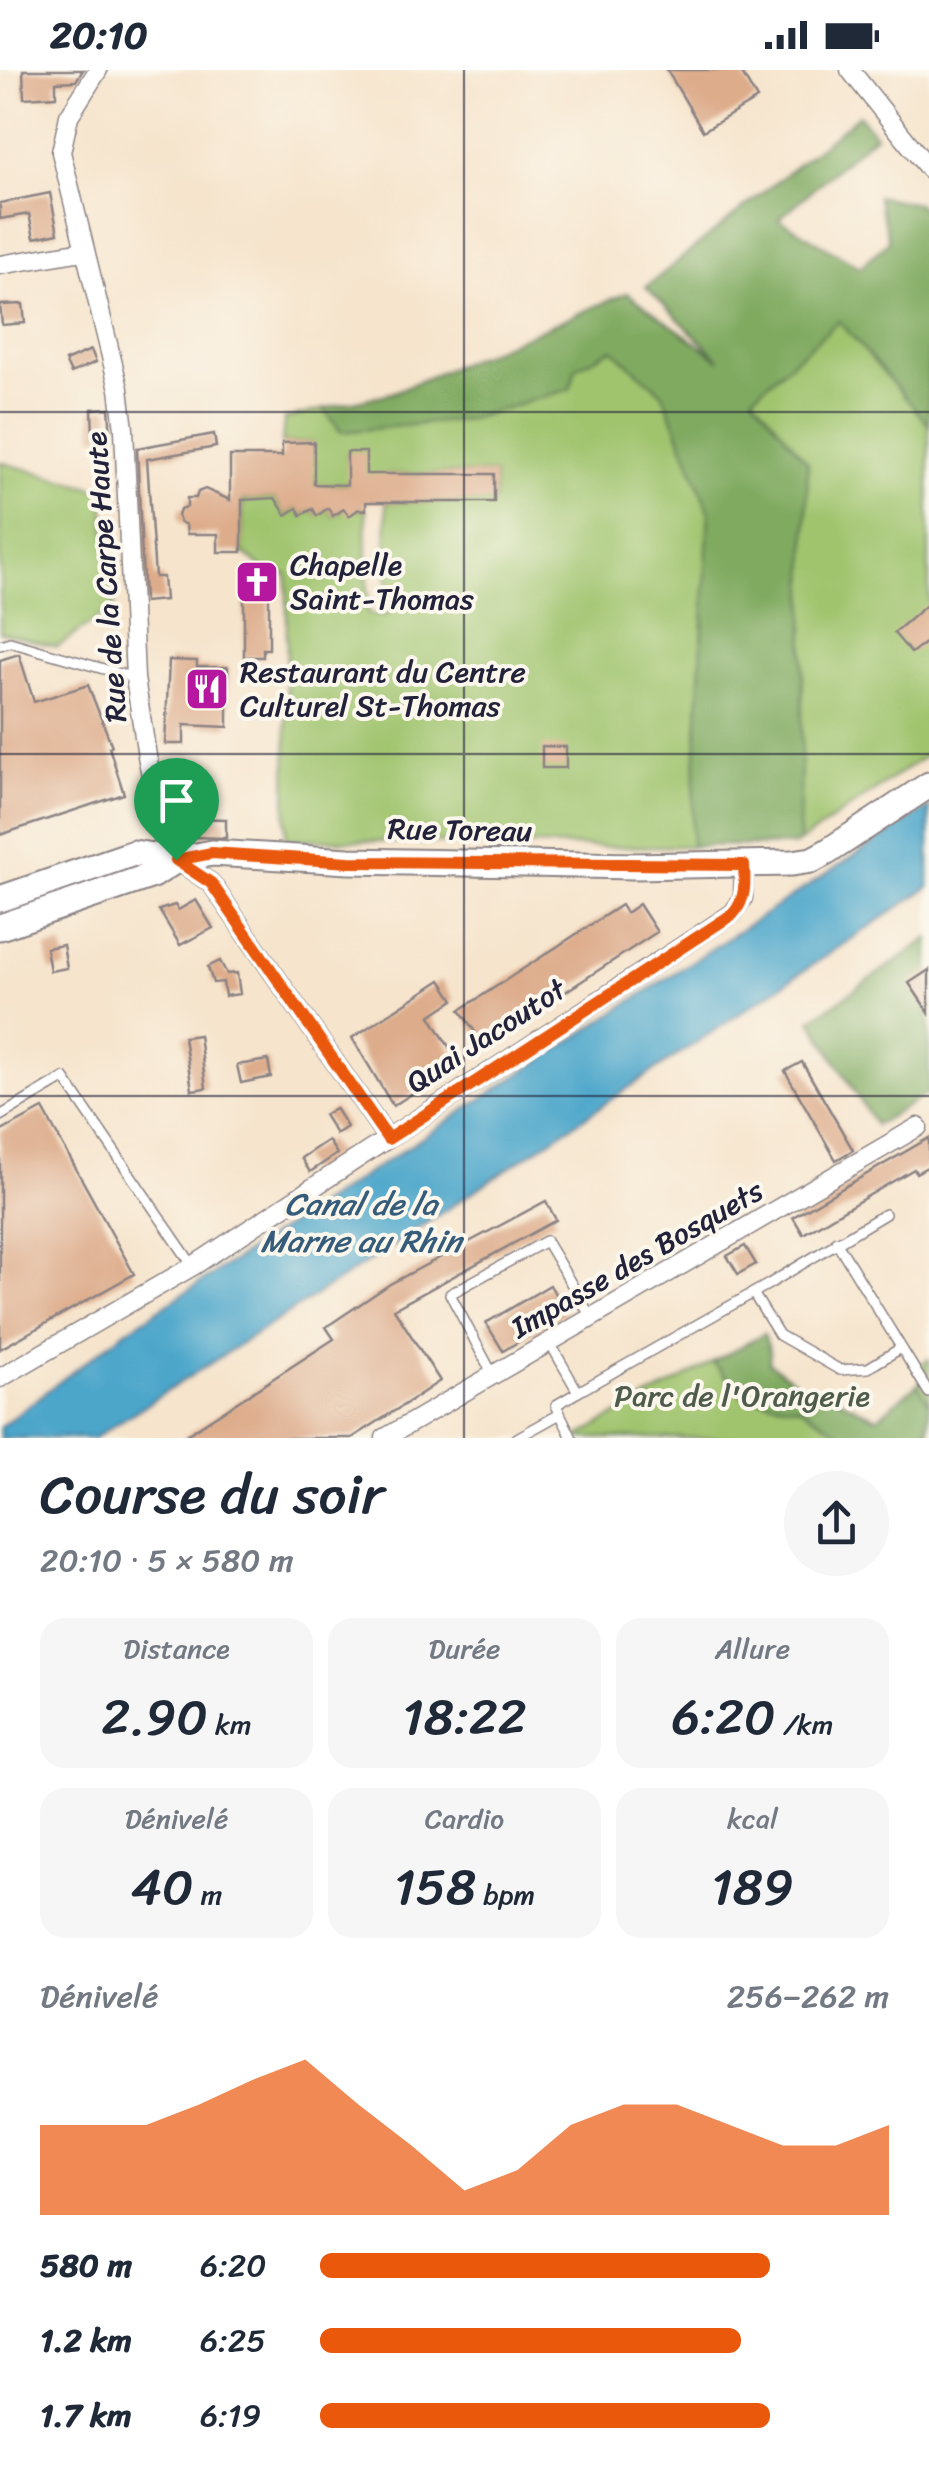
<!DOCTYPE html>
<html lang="fr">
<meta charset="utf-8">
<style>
:root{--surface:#fff;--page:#f6f6f7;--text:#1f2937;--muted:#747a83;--accent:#ea580c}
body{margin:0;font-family:Sriracha,sans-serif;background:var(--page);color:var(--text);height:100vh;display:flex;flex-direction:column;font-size:38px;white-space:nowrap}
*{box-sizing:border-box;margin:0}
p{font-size:32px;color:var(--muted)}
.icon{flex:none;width:55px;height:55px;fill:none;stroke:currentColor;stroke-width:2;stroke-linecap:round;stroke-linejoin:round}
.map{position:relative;height:1368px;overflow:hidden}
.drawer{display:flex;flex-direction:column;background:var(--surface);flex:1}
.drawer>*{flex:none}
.pin{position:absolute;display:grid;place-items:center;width:85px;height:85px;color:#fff;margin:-102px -42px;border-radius:50% 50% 50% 0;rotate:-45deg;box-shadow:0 0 10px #0007}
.pin .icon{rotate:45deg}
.round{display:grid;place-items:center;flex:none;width:105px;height:105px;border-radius:52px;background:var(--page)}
.summary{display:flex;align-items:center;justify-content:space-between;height:170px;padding:0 40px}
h1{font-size:55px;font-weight:600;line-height:75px}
.metrics{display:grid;grid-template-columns:repeat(3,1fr);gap:15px;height:170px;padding:10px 40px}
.metrics div{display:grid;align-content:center;border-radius:25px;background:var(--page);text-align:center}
.metrics b{font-size:50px;font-weight:600}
.metrics small{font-size:28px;font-weight:400}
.metrics p{font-size:28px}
.chart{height:280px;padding:20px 40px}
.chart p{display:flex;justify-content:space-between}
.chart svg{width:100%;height:180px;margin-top:10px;fill:var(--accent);opacity:.7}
ul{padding:0 40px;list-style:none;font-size:32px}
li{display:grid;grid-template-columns:160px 120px 1fr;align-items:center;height:75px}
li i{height:25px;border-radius:12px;background:var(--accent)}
.status{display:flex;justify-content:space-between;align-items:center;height:70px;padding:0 50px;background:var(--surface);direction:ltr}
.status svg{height:28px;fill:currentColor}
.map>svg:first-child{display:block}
</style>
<div class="status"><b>20:10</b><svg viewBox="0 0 49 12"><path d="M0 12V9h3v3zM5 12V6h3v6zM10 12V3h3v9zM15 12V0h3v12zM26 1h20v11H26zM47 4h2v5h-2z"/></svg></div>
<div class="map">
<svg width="929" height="1368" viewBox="0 0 929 1368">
<rect width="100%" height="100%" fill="#fbf7ec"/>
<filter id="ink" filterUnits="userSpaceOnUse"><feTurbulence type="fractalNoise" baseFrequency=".01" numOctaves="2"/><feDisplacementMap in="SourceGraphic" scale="20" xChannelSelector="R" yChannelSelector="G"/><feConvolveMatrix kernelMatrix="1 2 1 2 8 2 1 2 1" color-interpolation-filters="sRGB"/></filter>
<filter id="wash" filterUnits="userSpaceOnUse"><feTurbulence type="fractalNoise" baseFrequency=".0048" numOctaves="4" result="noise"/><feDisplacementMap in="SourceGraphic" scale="40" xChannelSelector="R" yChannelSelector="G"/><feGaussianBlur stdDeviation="2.25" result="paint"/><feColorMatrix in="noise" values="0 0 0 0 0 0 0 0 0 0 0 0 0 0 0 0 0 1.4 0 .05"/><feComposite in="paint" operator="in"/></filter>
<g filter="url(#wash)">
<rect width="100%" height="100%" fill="#f6e4cc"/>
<g fill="#a0c46e" stroke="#617354" stroke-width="2.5">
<polygon points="627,223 728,297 839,251 929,355 929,683 796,775 609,777 286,769 287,504 269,503 242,482 243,430 275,428 286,445 297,438 302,445 313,439 317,445 328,438 333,446 344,439 366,440 368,544 388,545 386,432 494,431 494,404 386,404 366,415 347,382 349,415 305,414 313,372 282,373 284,349 392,323"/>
<polygon points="0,392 102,420 114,537 57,577 0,562"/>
<polygon points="764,1264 770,1283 769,1293 807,1320 816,1318 878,1348 926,1307 920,1295 929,1289 929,1368 575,1368"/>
</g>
<g fill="#80aa61" stroke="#51664e" stroke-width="2.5">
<polygon points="859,45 875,65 779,149 860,197 889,171 877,126 918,134 929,144 929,355 839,251 753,326 808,393 799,772 796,775 691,776 709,441 663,324 612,279 576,298 570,319 470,349 341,362 324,339 392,323 627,223 720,290 646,217"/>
<polygon points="929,868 929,1023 875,1055 811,950"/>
<polygon points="764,1264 770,1283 769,1293 807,1320 816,1318 877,1348 918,1314 929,1333 927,1368 848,1368 800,1337 743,1326 713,1292"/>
</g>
<polygon fill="#4ca6ca" stroke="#376482" stroke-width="2.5" points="929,737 929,817 377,1186 94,1368 0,1368 0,1357 126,1261"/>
<g id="blocks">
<g fill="#ddac8b">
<polygon points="23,0 83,0 76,11 56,12 56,26 24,28"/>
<polygon points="667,0 740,0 757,29 703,61"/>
<polygon points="50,123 58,163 34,168 29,144 0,149 0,133"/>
<polygon points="23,234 25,253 2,255 0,235"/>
<polygon points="91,280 96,292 71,303 65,291"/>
<polygon points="109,338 111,366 93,367 92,339"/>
<polygon points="214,364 216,377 147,389 155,507 163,507 165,530 144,532 137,378"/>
<polygon points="314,372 314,414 347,415 347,382 366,382 366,404 494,404 494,432 366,432 366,440 359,439 349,446 344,439 333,446 328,438 317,446 313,439 301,445 297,438 286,445 275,428 242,430 242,482 218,482 218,464 187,464 186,455 180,452 178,446 180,439 187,437 187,428 196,428 198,422 205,419 230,430 230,386 282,386 282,373"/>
<polygon points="244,505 269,505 269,579 263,579 263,587 244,587"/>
<polygon points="929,533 929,570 911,583 894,563"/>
<polygon points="19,584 34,632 88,615 112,676 109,677 124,724 0,765 0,590"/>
<polygon points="169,590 197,591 197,597 228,597 228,657 184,655 184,674 165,674"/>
<polygon points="542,676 566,677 566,698 542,698"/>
<polygon points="182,748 226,749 226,768 188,767"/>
<polygon points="196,830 213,858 180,875 159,840 175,835 178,840"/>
<polygon points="639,834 657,862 484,975 460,940 621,835 626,843"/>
<polygon points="63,875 67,898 50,901 46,878"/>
<polygon points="220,891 227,904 237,903 240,924 225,926 223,912 213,913 208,897"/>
<polygon points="929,900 929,943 909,913"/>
<polygon points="441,910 454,930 430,946 459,993 393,1036 352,968"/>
<polygon points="199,965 206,1018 192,1020 184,967"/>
<polygon points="268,990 271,1007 241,1013 237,995"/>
<polygon points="802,992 853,1080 836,1090 785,1001"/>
<polygon points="335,1038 347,1057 336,1064 324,1045"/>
<polygon points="43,1039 134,1204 0,1279 0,1062"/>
<polygon points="929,1068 929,1096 916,1103 914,1099 803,1164 793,1147"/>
<polygon points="328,1070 337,1084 310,1102 301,1088"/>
<polygon points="546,1131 556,1150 394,1239 440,1311 410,1331 352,1368 182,1368 334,1269 326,1257 390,1214"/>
<polygon points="745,1176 756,1194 738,1204 727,1186"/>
<polygon points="550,1215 566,1243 503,1281 486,1253"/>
</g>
</g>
</g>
<g filter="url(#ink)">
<use href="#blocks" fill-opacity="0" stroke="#8c8384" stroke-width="2.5"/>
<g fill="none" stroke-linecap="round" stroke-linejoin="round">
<defs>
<g id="lane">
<polyline points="0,575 10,572 135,608"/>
<polyline points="0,1046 64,1008 193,1196"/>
<polyline points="836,1171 929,1323"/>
<polyline points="753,1223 779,1265 840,1300 868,1298 901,1278"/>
<polyline points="550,1273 578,1322 769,1214 885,1144"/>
<polyline points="493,1305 450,1224 546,1171 591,1247"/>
<polyline points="517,1368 560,1344"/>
<polyline points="572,1368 556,1335 578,1322"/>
</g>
<g id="street">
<polyline points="98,0 69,46 61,82 119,319 124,359 135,608 147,686 161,753 176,790 211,813 388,1069"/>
<polyline points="850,0 929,99"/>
<polyline points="0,195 83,181"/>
<polyline points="0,1308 193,1196 733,843 743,828 744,795"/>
<polyline points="385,1368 918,1057"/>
</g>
<g id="secondary">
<polyline points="0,829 134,783 176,790"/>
<polyline points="0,857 153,805 176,790 212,783 349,791 634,796 792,793 812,790 827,782 929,715"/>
</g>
</defs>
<use href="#lane" stroke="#8c8384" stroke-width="12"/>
<use href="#street" stroke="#8c8384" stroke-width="21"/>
<use href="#secondary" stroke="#8c8384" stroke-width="29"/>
<use href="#lane" stroke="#fff" stroke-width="9"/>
<use href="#street" stroke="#fff" stroke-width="18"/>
<use href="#secondary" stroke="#fff" stroke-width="25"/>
</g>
</g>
<g fill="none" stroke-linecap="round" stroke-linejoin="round" filter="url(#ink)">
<defs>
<path id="route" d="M 212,783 L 349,792 L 744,795 C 745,813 746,830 733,844 L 388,1069 L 211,813 L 176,790 Z"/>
</defs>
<use href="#route" stroke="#fff" stroke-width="20"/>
<use href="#route" stroke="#ea580c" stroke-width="12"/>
</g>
<path fill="none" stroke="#22223b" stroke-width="2.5" stroke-opacity="0.55" d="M 464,0 L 464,1368M 0,342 L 929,342M 0,684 L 929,684M 0,1026 L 929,1026"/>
<defs>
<symbol id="church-square" viewBox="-11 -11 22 22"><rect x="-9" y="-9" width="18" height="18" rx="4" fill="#b5179e" stroke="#fbf7ec"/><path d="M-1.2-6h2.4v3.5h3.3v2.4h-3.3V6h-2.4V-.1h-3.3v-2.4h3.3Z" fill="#fff"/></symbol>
<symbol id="restaurant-square" viewBox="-11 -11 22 22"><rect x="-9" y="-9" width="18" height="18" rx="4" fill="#b5179e" stroke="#fbf7ec"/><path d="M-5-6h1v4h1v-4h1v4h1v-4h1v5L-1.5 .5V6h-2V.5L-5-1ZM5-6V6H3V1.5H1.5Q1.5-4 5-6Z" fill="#fff"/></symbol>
</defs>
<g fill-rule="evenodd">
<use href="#church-square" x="232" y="487" width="50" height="50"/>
<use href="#restaurant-square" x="182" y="594" width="50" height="50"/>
</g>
<g text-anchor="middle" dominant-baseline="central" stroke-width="8" stroke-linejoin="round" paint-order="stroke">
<g font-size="30" fill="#22223b" stroke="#fbf7ec" text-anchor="start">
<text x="290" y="495">Chapelle<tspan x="290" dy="34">Saint-Thomas</tspan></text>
<text x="240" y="602">Restaurant du Centre<tspan x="240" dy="34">Culturel St-Thomas</tspan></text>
</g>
<g font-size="30" fill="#22223b" stroke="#fbf7ec">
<text transform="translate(106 507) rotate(-94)">Rue de la Carpe Haute</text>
<text transform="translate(460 760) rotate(1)">Rue Toreau</text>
<text transform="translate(486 966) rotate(-33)">Quai Jacoutot</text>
<text transform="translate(637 1189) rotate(-30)">Impasse des Bosquets</text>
</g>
<g font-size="30" fill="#4e5b4d" stroke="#fbf7ec">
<text x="742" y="1326">Parc de l'Orangerie</text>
</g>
<g font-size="32" font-style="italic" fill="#355d7b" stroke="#fbf7ec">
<text x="361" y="1134">Canal de la<tspan x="361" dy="37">Marne au Rhin</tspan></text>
</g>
</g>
</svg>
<div class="pin" style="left:176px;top:790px;background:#1e9e55"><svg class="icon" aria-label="arrive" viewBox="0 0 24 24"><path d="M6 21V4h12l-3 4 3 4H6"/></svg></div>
</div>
<section class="drawer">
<div class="summary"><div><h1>Course du soir</h1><p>20:10 · 5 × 580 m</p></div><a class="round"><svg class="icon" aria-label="share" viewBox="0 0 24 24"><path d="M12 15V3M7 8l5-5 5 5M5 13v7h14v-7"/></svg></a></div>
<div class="metrics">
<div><p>Distance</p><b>2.90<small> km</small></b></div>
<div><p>Durée</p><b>18:22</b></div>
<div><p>Allure</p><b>6:20<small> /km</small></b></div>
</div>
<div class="metrics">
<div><p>Dénivelé</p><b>40<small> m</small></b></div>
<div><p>Cardio</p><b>158<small> bpm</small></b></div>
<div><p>kcal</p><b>189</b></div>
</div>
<div class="chart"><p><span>Dénivelé</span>256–262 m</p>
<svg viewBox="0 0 160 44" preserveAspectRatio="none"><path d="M0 44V22L10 22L20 22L30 17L40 11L50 6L60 17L70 27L80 38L90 33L100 22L110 17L120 17L130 22L140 27L150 27L160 22V44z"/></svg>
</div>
<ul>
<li><b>580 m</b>6:20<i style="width:79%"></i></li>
<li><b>1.2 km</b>6:25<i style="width:74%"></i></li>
<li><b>1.7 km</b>6:19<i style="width:79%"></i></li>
</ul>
</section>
